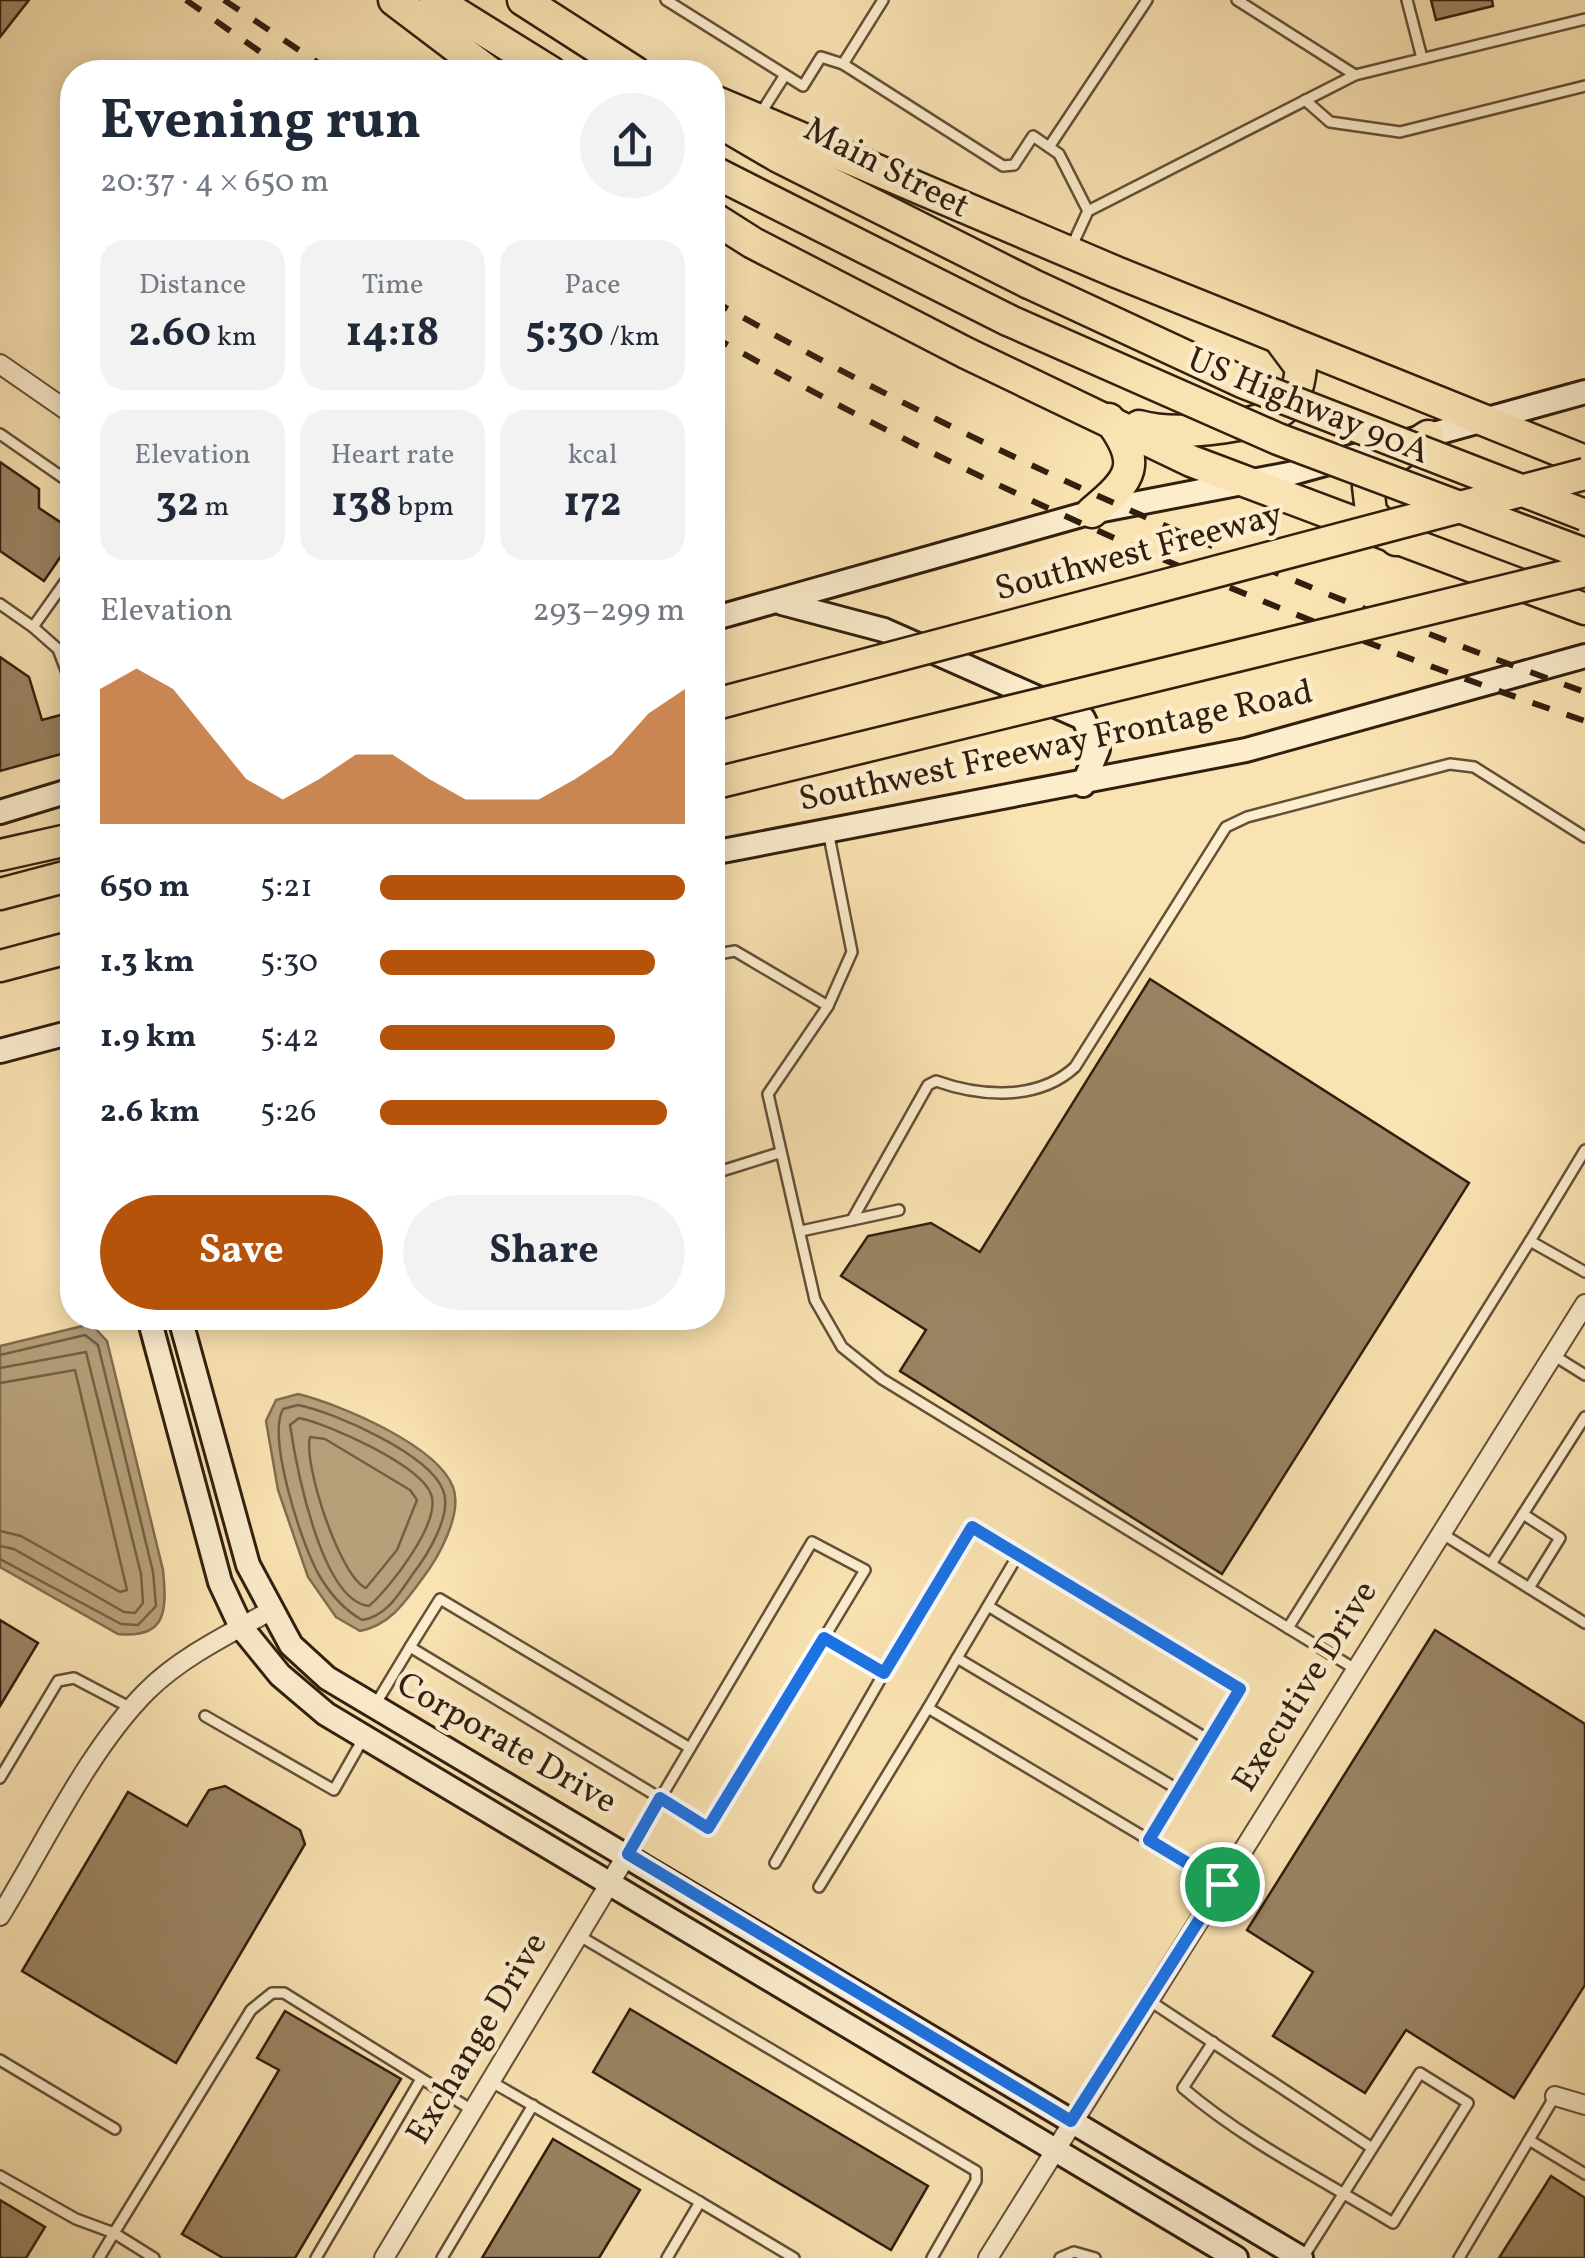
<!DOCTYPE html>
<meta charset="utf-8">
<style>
:root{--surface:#fff;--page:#f2f2f3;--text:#1f2937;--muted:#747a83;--accent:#b45309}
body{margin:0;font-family:Vollkorn,serif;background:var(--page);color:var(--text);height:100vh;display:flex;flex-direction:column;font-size:38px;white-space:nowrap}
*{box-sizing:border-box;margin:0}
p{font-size:32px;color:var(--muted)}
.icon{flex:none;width:55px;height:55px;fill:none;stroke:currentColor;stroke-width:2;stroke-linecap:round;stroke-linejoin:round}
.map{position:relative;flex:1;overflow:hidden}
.drawer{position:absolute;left:60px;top:60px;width:665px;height:1270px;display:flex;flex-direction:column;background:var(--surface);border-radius:40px;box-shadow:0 5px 25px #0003}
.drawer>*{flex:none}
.pin{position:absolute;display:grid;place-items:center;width:85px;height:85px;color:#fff;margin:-42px;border:5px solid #fff;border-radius:50%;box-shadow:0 2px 10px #0007}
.round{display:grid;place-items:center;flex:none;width:105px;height:105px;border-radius:52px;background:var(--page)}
.overview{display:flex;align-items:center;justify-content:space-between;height:170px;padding:0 40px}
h1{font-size:55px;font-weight:700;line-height:75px}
.stats{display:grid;grid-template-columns:repeat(3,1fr);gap:15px;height:170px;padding:10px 40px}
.stats div{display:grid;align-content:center;border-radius:25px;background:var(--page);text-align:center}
.stats b{font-size:42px;font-weight:700}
.stats small{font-size:28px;font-weight:400}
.stats p{font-size:28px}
.chart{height:280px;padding:20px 40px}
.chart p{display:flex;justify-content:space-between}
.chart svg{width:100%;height:180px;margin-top:10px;fill:var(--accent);opacity:.7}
.cta{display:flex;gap:20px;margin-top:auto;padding:20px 40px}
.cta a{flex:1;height:115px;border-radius:60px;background:var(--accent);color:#fff;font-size:40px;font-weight:700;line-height:115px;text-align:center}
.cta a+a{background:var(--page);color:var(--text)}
ul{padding:0 40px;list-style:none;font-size:32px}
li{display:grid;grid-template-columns:160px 120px 1fr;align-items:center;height:75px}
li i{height:25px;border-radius:12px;background:var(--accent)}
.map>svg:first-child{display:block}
</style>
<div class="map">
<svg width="1585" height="2258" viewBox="0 0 1585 2258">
<rect width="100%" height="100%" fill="#fae3b2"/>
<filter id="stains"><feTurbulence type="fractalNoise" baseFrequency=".002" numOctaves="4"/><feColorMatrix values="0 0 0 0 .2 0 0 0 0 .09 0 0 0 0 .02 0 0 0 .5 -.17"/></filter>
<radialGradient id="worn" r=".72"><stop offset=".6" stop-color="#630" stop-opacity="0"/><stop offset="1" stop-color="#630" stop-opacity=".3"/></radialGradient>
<g fill="#b6a07a" stroke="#816c4f" stroke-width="2.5">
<path d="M 91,1324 L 107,1341 L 163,1570 C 167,1610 167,1639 118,1634 L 0,1567 L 0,1346 Z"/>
<path d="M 298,1394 C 339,1404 437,1445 453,1487 C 463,1513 439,1557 422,1579 C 404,1603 390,1625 360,1631 L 336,1617 L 308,1577 L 278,1490 L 266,1421 L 276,1400 Z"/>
</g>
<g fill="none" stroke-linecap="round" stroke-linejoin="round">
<g stroke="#745f44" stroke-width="2.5">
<polyline points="0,1355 85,1335 98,1345 153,1572 156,1606 138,1625 121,1624 0,1559"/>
<polyline points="0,1368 86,1352 141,1574 143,1603 135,1613 124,1612 14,1549 0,1546"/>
<polyline points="0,1383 75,1370 127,1590 120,1592 21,1536 0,1531"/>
<path d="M 298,1405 C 334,1412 429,1454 443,1490 C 453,1514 427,1556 412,1575 C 399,1594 386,1617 362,1620 C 343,1609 330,1594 319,1575 C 302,1546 267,1438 283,1409 Z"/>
<path d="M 299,1418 C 329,1424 420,1465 431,1494 C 442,1522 389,1589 369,1606 C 321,1601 296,1465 290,1425 Z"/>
<path d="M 310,1437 L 325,1439 L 410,1490 L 417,1500 L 397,1550 L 366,1588 C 340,1577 303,1464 310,1437 Z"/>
</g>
</g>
<g fill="#9a8463" stroke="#321e0e" stroke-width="2.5">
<polygon points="0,0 29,0 0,37"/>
<polygon points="1431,0 1492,0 1493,6 1436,20"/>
<polygon points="0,462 39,489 39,508 72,530 72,540 44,581 0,551"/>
<polygon points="0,657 29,677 42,720 72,712 72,751 0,771"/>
<polygon points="1150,979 1469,1183 1222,1574 900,1371 926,1330 841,1276 868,1236 931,1223 980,1252"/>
<polygon points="0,1620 38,1643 0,1706"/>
<polygon points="1435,1630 1585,1724 1585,1985 1514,2098 1406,2030 1365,2093 1273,2036 1313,1972 1247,1930"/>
<polygon points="225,1786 300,1830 305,1844 176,2063 22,1971 128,1792 187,1826 209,1790"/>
<polygon points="630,2009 928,2186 891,2250 593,2072"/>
<polygon points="285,2011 401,2079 295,2258 223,2258 182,2234 279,2070 257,2058"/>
<polygon points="553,2139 640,2190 599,2258 482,2258"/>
<polygon points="1551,2176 1585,2198 1585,2258 1499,2258"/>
<polygon points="0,2200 45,2227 26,2258 0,2258"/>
</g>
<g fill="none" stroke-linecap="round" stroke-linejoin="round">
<defs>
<g id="lane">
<polyline points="666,0 803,86 821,57 843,64 883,0"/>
<polyline points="1237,0 1355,75"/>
<polyline points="1407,0 1422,58"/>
<polyline points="843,64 1003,166 1014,165 1033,136 1059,154 1088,211"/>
<polyline points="1305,100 1330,122 1400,132 1585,86"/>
<polyline points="759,116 785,75"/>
<polyline points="1049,147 1147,0"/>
<polyline points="1071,248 1088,211 1355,75 1585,19"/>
<polyline points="0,434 72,484"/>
<polyline points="0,604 33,627 72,572"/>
<polyline points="33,627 58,649 72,686"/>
<polyline points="828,831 852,952 828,1006 768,1094 815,1300 842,1347 882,1379 1355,1669"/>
<polyline points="712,955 735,951 828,1006"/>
<polyline points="712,1174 779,1153"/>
<path d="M 852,1220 L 928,1085 L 936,1081 C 981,1097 1038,1101 1075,1067 L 1226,827 L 1247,817 L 1450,764 L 1474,767 L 1585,837"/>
<polyline points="801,1231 899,1210"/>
<polyline points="1530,1241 1585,1150"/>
<polyline points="1553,1355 1585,1375"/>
<polyline points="1523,1514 1560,1538 1529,1588"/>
<polyline points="1441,1533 1585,1623"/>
<polyline points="1491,1564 1585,1417"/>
<polyline points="988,1606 1209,1740"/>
<polyline points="1288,1628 1530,1241 1585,1272"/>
<polyline points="957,1658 1018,1555"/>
<polyline points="884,1673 972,1527 1240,1689 1149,1840"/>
<polyline points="375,1705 410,1647"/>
<polyline points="928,1708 957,1658 1179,1790"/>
<polyline points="205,1716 334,1790 363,1739"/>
<polyline points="690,1748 440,1599 410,1647 708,1827 824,1638"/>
<polyline points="0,1778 58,1681 74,1678 131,1708"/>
<polyline points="628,1853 812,1542 865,1570 824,1638 884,1673 775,1863"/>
<polyline points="819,1887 928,1708 1221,1883"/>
<polyline points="578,1935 976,2171 976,2181 932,2258"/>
<polyline points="1150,2001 1372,2148"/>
<path d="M 1213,2042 L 1183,2088 C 1245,2141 1323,2180 1393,2223 L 1468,2103 L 1420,2073 C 1381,2134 1342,2195 1304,2256"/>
<polyline points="0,2060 115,2129"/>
<polyline points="490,2081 700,2202"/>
<polyline points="1529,2140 1585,2174"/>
<polyline points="0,2176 76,2219 114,2233 99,2258"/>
<polyline points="154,2258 114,2233 251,2010 272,1993 284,1993 472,2110"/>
<polyline points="316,2258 421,2079"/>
<polyline points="442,2258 533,2105"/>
<polyline points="667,2258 700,2202 794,2258"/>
<polyline points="1060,2258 1074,2252 1095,2258"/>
<polyline points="1459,2258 1555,2096"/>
</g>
<g id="street">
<polyline points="0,364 72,414"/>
<path d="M 0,1916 C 44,1845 88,1750 147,1691 C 181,1657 229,1634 270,1611"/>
<polyline points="1555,2096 1585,2105"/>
<polyline points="384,2258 628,1853"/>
<polyline points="988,2258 1585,1304"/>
</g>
<g id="secondary">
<polyline points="782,603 884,630 1083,718 1098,749 1083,785"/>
<polyline points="712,619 1092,512 1289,474 1585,392"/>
<polyline points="0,812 72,790"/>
<polyline points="712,853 1246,750 1585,656"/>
<polyline points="0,1051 72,1032"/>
<polyline points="149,1318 220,1582 241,1627 280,1675 326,1714 1236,2258"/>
<polyline points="180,1318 248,1565 291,1645 327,1678 1301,2258"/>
</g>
<g id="highway">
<polyline points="394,0 489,72"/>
<polyline points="435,0 551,72"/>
<polyline points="523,0 635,72"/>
<polyline points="712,100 1116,272 1585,461"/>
<polyline points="712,118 777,156 1029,283"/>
<polyline points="712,171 1008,320"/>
<polyline points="712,217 753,243 966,353 1191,461 1585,609"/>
<path d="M 1139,426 C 1174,436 1243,429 1277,413 C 1295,404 1299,386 1301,368 L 1278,337"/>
<path d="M 1092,512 C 1132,479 1143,464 1109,419"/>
<polyline points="1396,540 1371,512 1368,486 1388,462 1428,436"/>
<polyline points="0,855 72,839"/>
<polyline points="0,894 72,875"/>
<polyline points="0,966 72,947"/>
</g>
</defs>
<use href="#lane" stroke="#644f37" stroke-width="14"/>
<use href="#street" stroke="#644f37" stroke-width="22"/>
<use href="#secondary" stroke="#321e0e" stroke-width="28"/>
<use href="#highway" stroke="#321e0e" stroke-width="35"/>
<use href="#lane" stroke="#fcedcd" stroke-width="9"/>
<use href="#street" stroke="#fcedcd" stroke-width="18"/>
<use href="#secondary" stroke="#fcedcd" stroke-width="22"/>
<use href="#highway" stroke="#fae3b2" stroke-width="30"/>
<g stroke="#321e0e" stroke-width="6" stroke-dasharray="18 18" stroke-linecap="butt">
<polyline points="186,0 289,72"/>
<polyline points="224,0 332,72"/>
<path d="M 712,300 C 992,459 1283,583 1585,692"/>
<path d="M 712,336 C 990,494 1283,618 1585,721"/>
</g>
<defs>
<g id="highway-bridge">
<polyline points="1029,283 1242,382 1585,515"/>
<polyline points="1008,320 1278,439 1585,554"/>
<polyline points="712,705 1585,474"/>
<polyline points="712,784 1585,571"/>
</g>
</defs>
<use href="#highway-bridge" stroke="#321e0e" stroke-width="35" stroke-linecap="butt"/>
<use href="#highway-bridge" stroke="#fae3b2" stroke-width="30"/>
</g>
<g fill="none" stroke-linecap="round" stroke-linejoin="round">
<defs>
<polygon id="route" points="972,1527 1240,1689 1149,1840 1222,1884 1071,2121 628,1854 660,1798 708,1828 824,1638 884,1673"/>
</defs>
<use href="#route" stroke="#fff" stroke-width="20"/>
<use href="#route" stroke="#1a73e8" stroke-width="12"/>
</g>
<g text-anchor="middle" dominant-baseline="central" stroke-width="9" stroke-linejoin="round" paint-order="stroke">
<g font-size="35" fill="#321e0e" stroke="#fcedcd">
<text transform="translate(886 169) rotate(27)">Main Street</text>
<text transform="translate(1308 407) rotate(22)">US Highway 90A</text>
<text transform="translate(1139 553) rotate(-15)">Southwest Freeway</text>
<text transform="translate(1056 747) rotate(-12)">Southwest Freeway Frontage Road</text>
<text transform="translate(1306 1687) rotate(-58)">Executive Drive</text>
<text transform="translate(506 1744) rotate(30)">Corporate Drive</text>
<text transform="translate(478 2039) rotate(-59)">Exchange Drive</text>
</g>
</g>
<rect width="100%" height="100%" filter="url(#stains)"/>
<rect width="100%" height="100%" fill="url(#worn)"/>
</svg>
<div class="pin" style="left:1222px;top:1884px;background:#1e9e55"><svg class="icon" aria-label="arrive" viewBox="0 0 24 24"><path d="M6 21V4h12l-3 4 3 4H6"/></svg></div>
<section class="drawer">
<div class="overview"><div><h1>Evening run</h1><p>20:37 · 4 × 650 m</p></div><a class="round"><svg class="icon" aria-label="share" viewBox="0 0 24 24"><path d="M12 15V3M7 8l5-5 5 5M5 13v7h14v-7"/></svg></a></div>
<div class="stats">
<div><p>Distance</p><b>2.60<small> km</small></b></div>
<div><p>Time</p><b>14:18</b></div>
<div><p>Pace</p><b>5:30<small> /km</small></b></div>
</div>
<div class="stats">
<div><p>Elevation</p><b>32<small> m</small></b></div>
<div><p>Heart rate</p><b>138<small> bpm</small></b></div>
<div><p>kcal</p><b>172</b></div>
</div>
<div class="chart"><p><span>Elevation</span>293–299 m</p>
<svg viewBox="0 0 160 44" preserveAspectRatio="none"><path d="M0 44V11L10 6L20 11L30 22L40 33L50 38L60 33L70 27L80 27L90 33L100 38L110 38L120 38L130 33L140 27L150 17L160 11V44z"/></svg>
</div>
<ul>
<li><b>650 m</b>5:21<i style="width:100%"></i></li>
<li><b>1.3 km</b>5:30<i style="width:90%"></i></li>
<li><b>1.9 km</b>5:42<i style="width:77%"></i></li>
<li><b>2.6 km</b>5:26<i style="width:94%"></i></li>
</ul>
<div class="cta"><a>Save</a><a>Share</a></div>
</section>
</div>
